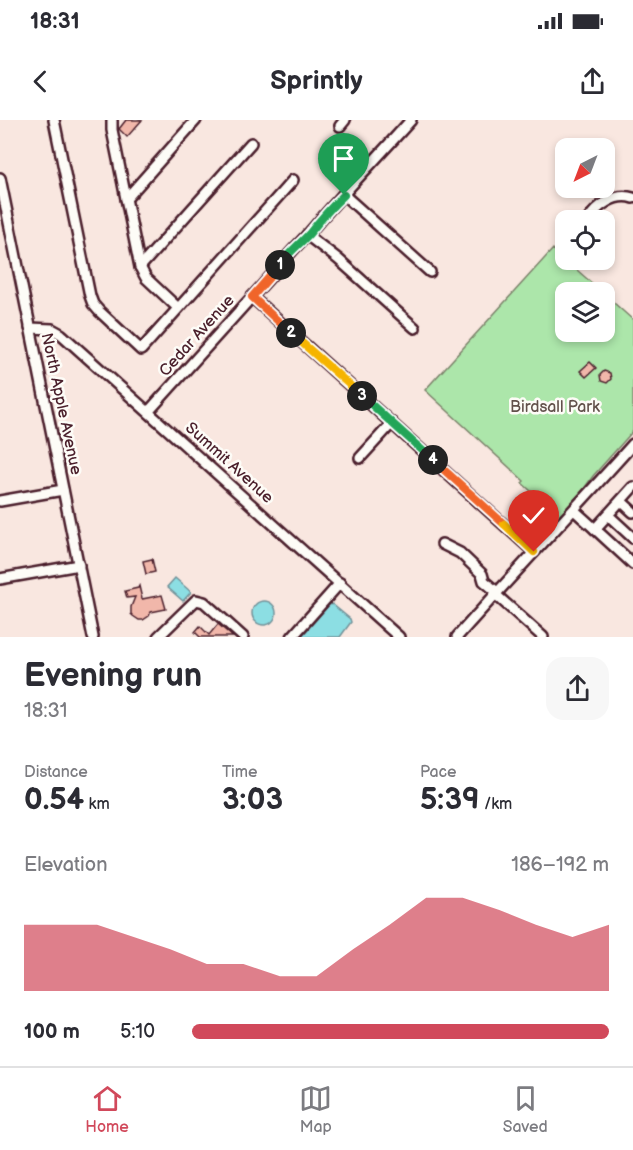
<!DOCTYPE html>
<meta charset="utf-8">
<style>
:root{--surface:#fff;--page:#f7f7f7;--text:#2b2b33;--muted:#7c7c81;--line:#e1e1e2;--accent:#d1495b}
body{margin:0;font-family:"Balsamiq Sans",sans-serif;background:var(--page);color:var(--text);height:100vh;display:flex;flex-direction:column;font-size:22px;white-space:nowrap}
*{box-sizing:border-box;margin:0}
p{font-size:20px;color:var(--muted)}
.icon{flex:none;width:33px;height:33px;fill:none;stroke:currentColor;stroke-width:2;stroke-linecap:round;stroke-linejoin:round}
.map{position:relative;height:517px;overflow:hidden}
.sheet{display:flex;flex-direction:column;background:var(--surface);flex:1}
.sheet>*{flex:none}
.needle{width:39px;rotate:222deg}
.buttons{position:absolute;left:555px;top:18px;display:grid;gap:12px}
.buttons a{display:grid;place-items:center;width:60px;height:60px;border-radius:12px;background:var(--surface);box-shadow:0 3px 9px #0003;font-size:30px}
.pin{position:absolute;display:grid;place-items:center;width:51px;height:51px;color:#fff;margin:-62px -26px;border-radius:50% 50% 50% 0;rotate:-45deg;box-shadow:0 0 6px #0007}
.pin .icon{rotate:45deg}
.km{position:absolute;width:30px;height:30px;margin:-15px;border-radius:50%;background:#222;color:#fff;font-size:16px;line-height:30px;text-align:center}
.round{display:grid;place-items:center;flex:none;width:63px;height:63px;border-radius:18px;background:var(--page)}
.overview{display:flex;align-items:center;justify-content:space-between;height:102px;padding:0 24px}
h1{font-size:33px;font-weight:700;line-height:45px}
.stats{display:grid;grid-template-columns:repeat(3,1fr);gap:9px;height:102px;padding:6px 24px}
.stats div{display:grid;align-content:center}
.stats b{font-size:30px;font-weight:700}
.stats small{font-size:16px;font-weight:400}
.stats p{font-size:16px}
.chart{height:168px;padding:12px 24px}
.chart p{display:flex;justify-content:space-between}
.chart svg{width:100%;height:108px;margin-top:6px;fill:var(--accent);opacity:.7}
ul{padding:0 24px;list-style:none;font-size:20px}
li{display:grid;grid-template-columns:96px 72px 1fr;align-items:center;height:45px}
li i{height:15px;border-radius:8px;background:var(--accent)}
.status{display:flex;justify-content:space-between;align-items:center;height:42px;padding:0 30px;background:var(--surface);direction:ltr}
.status svg{height:16px;fill:currentColor}
header{display:flex;justify-content:space-between;align-items:center;height:78px;padding:0 24px;background:var(--surface);font-size:27px;font-weight:700}
.dock{display:flex;justify-content:space-around;align-items:center;height:84px;border-top:2px solid var(--line);background:var(--surface);font-size:16px;color:var(--muted)}
.dock a{display:grid;justify-items:center;gap:3px}
.dock .on{color:var(--accent)}
.map>svg:first-child{display:block}
</style>
<div class="status"><b>18:31</b><svg viewBox="0 0 49 12"><path d="M0 12V9h3v3zM5 12V6h3v6zM10 12V3h3v9zM15 12V0h3v12zM26 1h20v11H26zM47 4h2v5h-2z"/></svg></div>
<header><svg class="icon" aria-label="back" viewBox="0 0 24 24"><path d="M15 5l-7 7 7 7"/></svg>Sprintly<svg class="icon" aria-label="share" viewBox="0 0 24 24"><path d="M12 15V3M7 8l5-5 5 5M5 13v7h14v-7"/></svg></header>
<div class="map">
<svg width="633" height="517" viewBox="0 0 633 517">
<rect width="100%" height="100%" fill="#f9e7e0"/>
<filter id="ink" filterUnits="userSpaceOnUse"><feTurbulence type="fractalNoise" baseFrequency=".0167" numOctaves="2"/><feDisplacementMap in="SourceGraphic" scale="12" xChannelSelector="R" yChannelSelector="G"/><feConvolveMatrix kernelMatrix="1 2 1 2 8 2 1 2 1" color-interpolation-filters="sRGB"/></filter>
<g filter="url(#ink)">
<polygon fill="#ace6aa" stroke="#7b826a" stroke-width="1.5" points="553,129 602,172 566,172 566,212 604,212 605,175 633,200 633,311 593,356 578,377 560,397 522,363 524,361 425,270"/>
<g fill="#8cdee3" stroke="#729299" stroke-width="1.5">
<polygon points="175,458 191,472 183,481 167,467"/>
<circle cx="264" cy="493" r="12"/>
<polygon points="332,484 350,499 351,502 340,517 301,517 329,485"/>
</g>
<g fill="#f1b7aa" stroke="#4a1f2b" stroke-width="1.5">
<polygon points="126,0 142,0 127,17 119,9"/>
<polygon points="590,242 596,248 586,257 580,251"/>
<polygon points="604,251 610,253 611,259 607,263 601,261 600,255"/>
<polygon points="152,439 155,452 146,454 143,441"/>
<polygon points="139,466 142,479 162,475 166,489 151,492 149,496 143,500 139,500 133,496 131,494 131,487 135,477 127,478 125,471 138,468"/>
<polygon points="218,504 233,517 200,517 195,512 200,506 209,515"/>
</g>
<g fill="none" stroke-linecap="round" stroke-linejoin="round">
<defs>
<g id="minor">
<polyline points="54,0 90,176 93,184 99,191 141,230 293,60"/>
<polyline points="112,0 112,10 140,147 146,158 178,188"/>
<polyline points="340,6 345,0"/>
<polyline points="0,58 93,517"/>
<polyline points="344,75 430,152"/>
<polyline points="126,79 196,0"/>
<path d="M 588,100 C 597,86 615,72 633,78"/>
<polyline points="307,115 338,139 415,208"/>
<polyline points="140,147 251,23"/>
<polyline points="252,177 534,432"/>
<polyline points="30,208 52,209 61,214 399,517"/>
<path d="M 149,291 L 278,148 C 287,135 298,125 309,113 C 341,75 377,38 411,0"/>
<polyline points="360,338 392,303"/>
<polyline points="0,381 63,370"/>
<polyline points="621,381 633,392"/>
<polyline points="574,390 595,409 633,367"/>
<polyline points="608,395 633,418"/>
<polyline points="595,409 633,444"/>
<polyline points="442,424 460,433 482,454 484,461 497,472"/>
<polyline points="0,459 79,445"/>
<polyline points="495,474 543,517"/>
<polyline points="158,517 196,480 204,482 243,517"/>
<polyline points="292,517 340,463"/>
<path d="M 457,517 C 515,452 575,389 633,324"/>
</g>
</defs>
<use href="#minor" stroke="#4a1f2b" stroke-width="14"/>
<use href="#minor" stroke="#fdfcf7" stroke-width="9"/>
</g>
</g>
<g fill="none" stroke-linecap="round" stroke-linejoin="round" filter="url(#ink)">
<defs>
<path id="split-1" d="M 280,145 C 288,133 299,125 309,114 C 320,100 331,87 344,75"/>
<polyline id="split-2" points="280,145 252,177 291,213"/>
<polyline id="split-3" points="291,213 362,276"/>
<polyline id="split-4" points="362,276 433,340"/>
<polyline id="split-5" points="433,340 504,404"/>
<polyline id="split-6" points="504,404 534,432"/>
</defs>
<use href="#split-1" stroke="#fff" stroke-width="12"/>
<use href="#split-2" stroke="#fff" stroke-width="12"/>
<use href="#split-3" stroke="#fff" stroke-width="12"/>
<use href="#split-4" stroke="#fff" stroke-width="12"/>
<use href="#split-5" stroke="#fff" stroke-width="12"/>
<use href="#split-6" stroke="#fff" stroke-width="12"/>
<use href="#split-1" stroke="#22a559" stroke-width="8"/>
<use href="#split-2" stroke="#f0652b" stroke-width="8"/>
<use href="#split-3" stroke="#f5b400" stroke-width="8"/>
<use href="#split-4" stroke="#22a559" stroke-width="8"/>
<use href="#split-5" stroke="#f0652b" stroke-width="8"/>
<use href="#split-6" stroke="#f5b400" stroke-width="8"/>
</g>
<g text-anchor="middle" dominant-baseline="central" stroke-width="5" stroke-linejoin="round" paint-order="stroke">
<g font-size="16" fill="#4a1f2b" stroke="#fdfcf7">
<text transform="translate(197 216) rotate(-48)">Cedar Avenue</text>
<text transform="translate(61 284) rotate(78)">North Apple Avenue</text>
<text transform="translate(229 343) rotate(42)">Summit Avenue</text>
</g>
<g font-size="16" fill="#62514b" stroke="#fdfcf7">
<text x="555" y="287">Birdsall Park</text>
</g>
</g>
</svg>
<div class="buttons">
<a><svg class="needle" viewBox="-14 -14 28 28"><path d="M0-13l5 13h-10z" fill="#e53935"/><path d="M0 13l5-13h-10z" fill="#7c7c81"/></svg></a>
<a><svg class="icon" aria-label="locate" viewBox="0 0 24 24"><circle cx="12" cy="12" r="6"/><path d="M12 2v4M12 18v4M2 12h4M18 12h4"/></svg></a>
<a><svg class="icon" aria-label="layers" viewBox="0 0 24 24"><path d="M12 4l9 5-9 5-9-5zM3 14l9 5 9-5"/></svg></a>
</div>
<div class="pin" style="left:344px;top:75px;background:#1e9e55"><svg class="icon" aria-label="arrive" viewBox="0 0 24 24"><path d="M6 21V4h12l-3 4 3 4H6"/></svg></div>
<div class="pin" style="left:534px;top:432px;background:#d93025"><svg class="icon" aria-label="check" viewBox="0 0 24 24"><path d="M5 12l5 5 9-10"/></svg></div>
<b class="km" style="left:280px;top:145px">1</b>
<b class="km" style="left:291px;top:213px">2</b>
<b class="km" style="left:362px;top:276px">3</b>
<b class="km" style="left:433px;top:340px">4</b>
</div>
<section class="sheet">
<div class="overview"><div><h1>Evening run</h1><p>18:31</p></div><a class="round"><svg class="icon" aria-label="share" viewBox="0 0 24 24"><path d="M12 15V3M7 8l5-5 5 5M5 13v7h14v-7"/></svg></a></div>
<div class="stats">
<div><p>Distance</p><b>0.54<small> km</small></b></div>
<div><p>Time</p><b>3:03</b></div>
<div><p>Pace</p><b>5:39<small> /km</small></b></div>
</div>
<div class="chart"><p><span>Elevation</span>186–192 m</p>
<svg viewBox="0 0 160 44" preserveAspectRatio="none"><path d="M0 44V17L10 17L20 17L30 22L40 27L50 33L60 33L70 38L80 38L90 27L100 17L110 6L120 6L130 11L140 17L150 22L160 17V44z"/></svg>
</div>
<ul>
<li><b>100 m</b>5:10<i style="width:100%"></i></li>
</ul>
</section>
<nav class="dock">
<a class="on"><svg class="icon" aria-label="home" viewBox="0 0 24 24"><path d="M3 11l9-7 9 7M6 9v11h12V9"/></svg>Home</a>
<a><svg class="icon" aria-label="map" viewBox="0 0 24 24"><path d="M3 6l6-2 6 2 6-2v14l-6 2-6-2-6 2zM9 4v14M15 6v14"/></svg>Map</a>
<a><svg class="icon" aria-label="saved" viewBox="0 0 24 24"><path d="M7 4h10v16l-5-4-5 4z"/></svg>Saved</a>
</nav>
